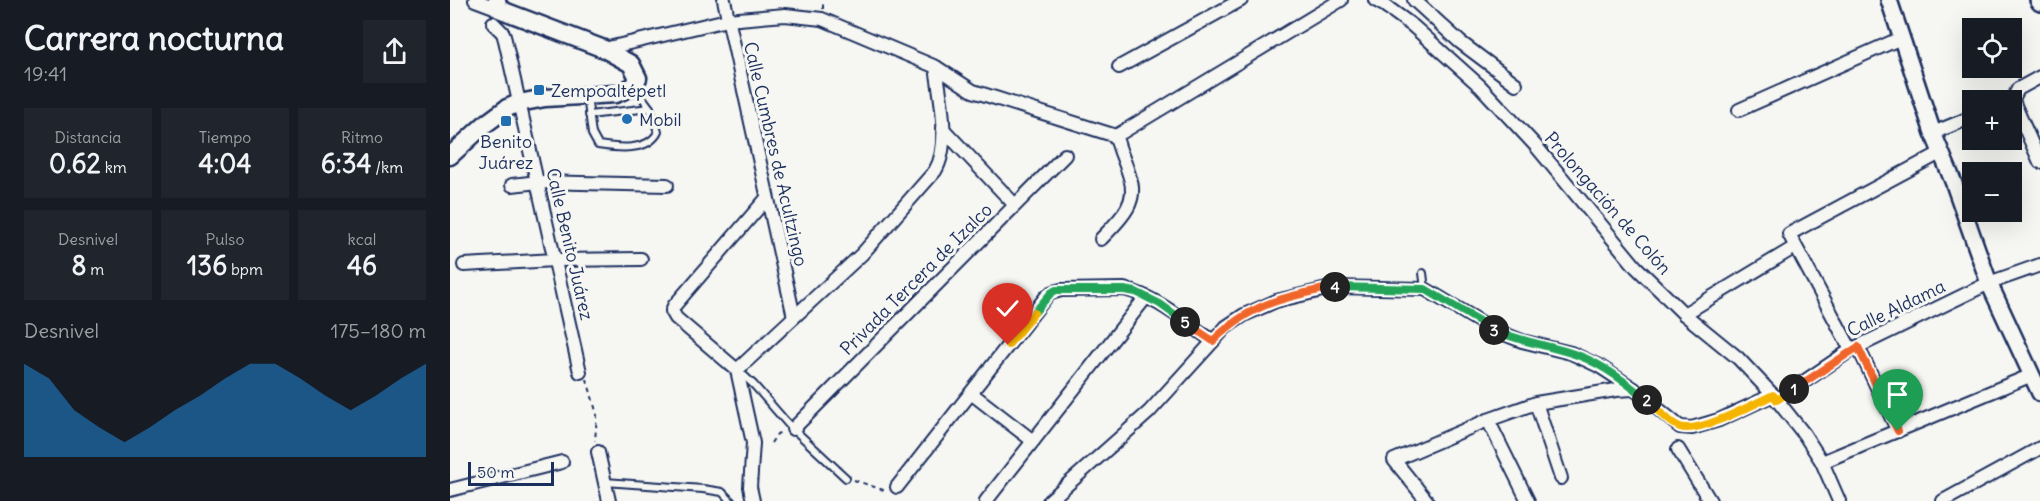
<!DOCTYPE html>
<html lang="es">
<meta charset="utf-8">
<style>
:root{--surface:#171b24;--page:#20242c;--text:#f1f3f6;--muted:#9ea1a6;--accent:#1f6fb2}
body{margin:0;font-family:Delius,sans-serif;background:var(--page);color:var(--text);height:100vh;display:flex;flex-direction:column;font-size:22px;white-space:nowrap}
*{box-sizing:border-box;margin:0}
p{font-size:20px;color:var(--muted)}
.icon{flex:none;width:33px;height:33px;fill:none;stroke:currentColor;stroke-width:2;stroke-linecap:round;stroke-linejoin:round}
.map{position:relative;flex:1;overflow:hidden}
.side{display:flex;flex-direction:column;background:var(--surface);width:450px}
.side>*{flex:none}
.tools{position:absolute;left:1512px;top:18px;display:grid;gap:12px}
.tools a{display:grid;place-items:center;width:60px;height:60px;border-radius:0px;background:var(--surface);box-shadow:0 6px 24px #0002;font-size:30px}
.scale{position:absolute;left:18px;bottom:15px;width:86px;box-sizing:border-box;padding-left:6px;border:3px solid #1b2f5e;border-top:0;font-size:16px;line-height:21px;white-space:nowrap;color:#1b2f5e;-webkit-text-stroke:4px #f6f6f2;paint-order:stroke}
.pin{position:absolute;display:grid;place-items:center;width:51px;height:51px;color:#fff;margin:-62px -26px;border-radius:50% 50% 50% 0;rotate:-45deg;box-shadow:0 0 6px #0007}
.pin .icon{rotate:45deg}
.km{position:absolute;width:30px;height:30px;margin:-15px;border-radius:50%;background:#222;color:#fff;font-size:16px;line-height:30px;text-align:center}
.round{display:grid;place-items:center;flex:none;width:63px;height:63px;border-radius:0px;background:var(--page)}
.overview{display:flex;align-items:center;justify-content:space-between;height:102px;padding:0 24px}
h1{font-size:33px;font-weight:700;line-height:45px}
.figures{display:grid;grid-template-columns:repeat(3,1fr);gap:9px;height:102px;padding:6px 24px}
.figures div{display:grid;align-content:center;border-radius:0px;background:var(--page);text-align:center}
.figures b{font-size:26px;font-weight:700}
.figures small{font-size:16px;font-weight:400}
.figures p{font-size:16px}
.chart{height:168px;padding:12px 24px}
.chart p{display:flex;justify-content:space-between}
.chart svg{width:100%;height:108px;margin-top:6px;fill:var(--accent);opacity:.7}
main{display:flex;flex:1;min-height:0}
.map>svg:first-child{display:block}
</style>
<main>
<section class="side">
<div class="overview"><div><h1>Carrera nocturna</h1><p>19:41</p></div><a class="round"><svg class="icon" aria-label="share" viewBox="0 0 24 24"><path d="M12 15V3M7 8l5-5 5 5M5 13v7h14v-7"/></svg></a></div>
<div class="figures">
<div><p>Distancia</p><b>0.62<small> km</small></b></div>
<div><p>Tiempo</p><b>4:04</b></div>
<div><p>Ritmo</p><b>6:34<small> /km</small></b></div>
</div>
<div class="figures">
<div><p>Desnivel</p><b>8<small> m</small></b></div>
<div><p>Pulso</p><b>136<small> bpm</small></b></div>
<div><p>kcal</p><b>46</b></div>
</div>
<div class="chart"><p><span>Desnivel</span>175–180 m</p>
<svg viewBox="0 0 160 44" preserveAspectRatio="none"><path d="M0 44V6L10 12L20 25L30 32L40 38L50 32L60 25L70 19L80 12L90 6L100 6L110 12L120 19L130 25L140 19L150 12L160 6V44z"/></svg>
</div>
</section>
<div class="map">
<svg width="1590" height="501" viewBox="0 0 1590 501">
<rect width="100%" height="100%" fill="#f6f6f2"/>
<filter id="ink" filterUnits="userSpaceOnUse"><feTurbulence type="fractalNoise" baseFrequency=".0167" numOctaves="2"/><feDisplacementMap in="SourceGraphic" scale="12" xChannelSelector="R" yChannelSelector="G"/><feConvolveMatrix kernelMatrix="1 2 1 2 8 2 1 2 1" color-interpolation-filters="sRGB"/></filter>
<g filter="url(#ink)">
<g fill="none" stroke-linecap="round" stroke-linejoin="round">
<defs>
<g id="service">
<path d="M 137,96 L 142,134 L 148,145 C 167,148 198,152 208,132 L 200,108 L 184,86"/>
<polyline points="139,115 200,108"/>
<polyline points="973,273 975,289"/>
<polyline points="290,372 304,385 338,424 396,478"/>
<polyline points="155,482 253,489 272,492 281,501"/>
</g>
<g id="minor">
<polyline points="25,0 49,9"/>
<polyline points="274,0 344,317"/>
<polyline points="925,0 934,5 963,26 1030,86 1085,145 1186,267 1234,314 1288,358 1323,395 1354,434 1372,462 1389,501"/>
<polyline points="964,0 1010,42 1066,84"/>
<polyline points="43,23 53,33 55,40 130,372"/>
<polyline points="154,49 277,20 335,15 372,19 486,67 523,91 666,136"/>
<polyline points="669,67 791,0"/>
<polyline points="1562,101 1568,89 1590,77"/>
<polyline points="1563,101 1590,162"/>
<polyline points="1289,110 1451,38"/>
<polyline points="493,129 565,205"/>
<polyline points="1483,133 1522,117"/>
<polyline points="666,136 891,0"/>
<polyline points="62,185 88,182 217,185"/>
<path d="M 317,198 L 224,306 L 222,311 L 226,318 L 287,370 L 412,254 L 485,171 C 501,145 490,96 486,67"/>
<path d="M 651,239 C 668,221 689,204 680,178 C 676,163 669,151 666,136"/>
<polyline points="14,265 105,260 191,259"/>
<polyline points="1234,314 1345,247"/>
<polyline points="1408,347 1448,431"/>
<polyline points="1401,350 1339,234 1492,152"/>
<polyline points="287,370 303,443 300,487 303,501"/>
<polyline points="521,393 583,441"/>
<polyline points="1327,400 1401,350 1539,283 1590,265"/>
<polyline points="1086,403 1111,478"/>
<polyline points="1038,420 1078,501"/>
<polyline points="343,429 615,155"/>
<polyline points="1228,449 1260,501"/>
<polyline points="148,452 159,501"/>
<polyline points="1372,462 1582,375"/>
<path d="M 447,487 L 596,297 L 601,293 L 611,290 L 674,289 C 707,297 735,322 763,341"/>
<polyline points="0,490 112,462"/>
<polyline points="536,501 696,297"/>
<polyline points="599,501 699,412 776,327 794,315 826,301 885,287 975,289 1044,330 1072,341 1121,353 1149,366 1184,389 1230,427 1242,428 1269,420 1323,395"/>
<polyline points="977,501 944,460 1038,420 1086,403 1166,390 1184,389"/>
<polyline points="1493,501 1590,448"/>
</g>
<g id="tertiary">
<polyline points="1439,0 1483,133 1503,181 1539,283 1590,393"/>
<polyline points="1588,0 1590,3"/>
</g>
<polyline id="secondary" points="0,156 34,125 57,108 69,103 95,98 166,94 184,86 188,78 181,64 154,49 49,9 47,0"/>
</defs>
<use href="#service" stroke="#1b2f5e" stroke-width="10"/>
<use href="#minor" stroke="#1b2f5e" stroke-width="16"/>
<use href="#tertiary" stroke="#1b2f5e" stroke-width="20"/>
<use href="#secondary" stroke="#1b2f5e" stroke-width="21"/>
<g stroke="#1b2f5e" stroke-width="2" stroke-dasharray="4.5 4.5" stroke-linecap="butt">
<polyline points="373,9 373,0"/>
<polyline points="137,379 147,415 145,441"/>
<polyline points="321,443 327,434 333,431"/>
<polyline points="404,480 436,491"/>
</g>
<use href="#service" stroke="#f6f6f2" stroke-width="6"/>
<use href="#minor" stroke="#f6f6f2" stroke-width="12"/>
<use href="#tertiary" stroke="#f6f6f2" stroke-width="15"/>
<use href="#secondary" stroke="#f6f6f2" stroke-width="16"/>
</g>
</g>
<g fill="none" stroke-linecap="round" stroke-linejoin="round" filter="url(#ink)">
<defs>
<polyline id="split-1" points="1344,389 1408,347 1448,431"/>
<path id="split-2" d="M 1197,400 C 1206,408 1218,422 1230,427 C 1249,434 1304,404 1323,395 L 1327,400 L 1344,389"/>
<path id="split-3" d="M 1044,330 C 1069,341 1095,345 1121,353 C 1149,361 1175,381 1197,400"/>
<polyline id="split-4" points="885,287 975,289 1044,330"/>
<path id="split-5" d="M 735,322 L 763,341 C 799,304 836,296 885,287"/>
<polyline id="split-6" points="584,313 601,293 606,290 674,290 686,292 710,304 735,322"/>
<polyline id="split-7" points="558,345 584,313"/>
</defs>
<use href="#split-1" stroke="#fff" stroke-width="12"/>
<use href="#split-2" stroke="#fff" stroke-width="12"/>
<use href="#split-3" stroke="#fff" stroke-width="12"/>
<use href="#split-4" stroke="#fff" stroke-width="12"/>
<use href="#split-5" stroke="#fff" stroke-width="12"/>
<use href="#split-6" stroke="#fff" stroke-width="12"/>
<use href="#split-7" stroke="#fff" stroke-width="12"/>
<use href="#split-1" stroke="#f0652b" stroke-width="8"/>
<use href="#split-2" stroke="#f5b400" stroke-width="8"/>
<use href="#split-3" stroke="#22a559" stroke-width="8"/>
<use href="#split-4" stroke="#22a559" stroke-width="8"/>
<use href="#split-5" stroke="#f0652b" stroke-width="8"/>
<use href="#split-6" stroke="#22a559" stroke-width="8"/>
<use href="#split-7" stroke="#f5b400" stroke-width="8"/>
</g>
<g fill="#1f6fb2" stroke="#f6f6f2" stroke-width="2">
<rect x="83" y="84" width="12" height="12" rx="3"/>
<circle cx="177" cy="119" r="6"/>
<rect x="50" y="115" width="12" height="12" rx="3"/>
</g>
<g text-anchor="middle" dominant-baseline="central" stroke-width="6" stroke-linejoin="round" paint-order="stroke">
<g font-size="18" fill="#1b2f5e" stroke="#f6f6f2" text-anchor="start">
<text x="101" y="90">Zempoaltépetl</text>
<text x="189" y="119">Mobil</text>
<text x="56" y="141" text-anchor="middle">Benito<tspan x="56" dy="21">Juárez</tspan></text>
</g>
<g font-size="18" fill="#1b2f5e" stroke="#f6f6f2">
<text transform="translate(326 154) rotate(77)">Calle Cumbres de Acultzingo</text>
<text transform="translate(1158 203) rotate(49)">Prolongación de Colón</text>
<text transform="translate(120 244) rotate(77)">Calle Benito Juárez</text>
<text transform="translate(466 279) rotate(-45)">Privada Tercera de Izalco</text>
<text transform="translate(1446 308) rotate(-26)">Calle Aldama</text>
</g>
</g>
</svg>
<div class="tools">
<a><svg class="icon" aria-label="locate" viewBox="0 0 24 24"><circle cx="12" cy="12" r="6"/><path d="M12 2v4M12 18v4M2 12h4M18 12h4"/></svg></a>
<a>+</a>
<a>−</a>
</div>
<div class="scale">50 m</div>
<div class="pin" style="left:1448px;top:431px;background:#1e9e55"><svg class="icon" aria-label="arrive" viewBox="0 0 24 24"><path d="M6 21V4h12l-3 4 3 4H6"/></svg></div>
<div class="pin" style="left:558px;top:345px;background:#d93025"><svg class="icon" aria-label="check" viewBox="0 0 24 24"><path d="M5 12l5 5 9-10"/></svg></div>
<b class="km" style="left:1344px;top:389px">1</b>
<b class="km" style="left:1197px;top:400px">2</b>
<b class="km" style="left:1044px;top:330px">3</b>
<b class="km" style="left:885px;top:287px">4</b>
<b class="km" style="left:735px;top:322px">5</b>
</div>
</main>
